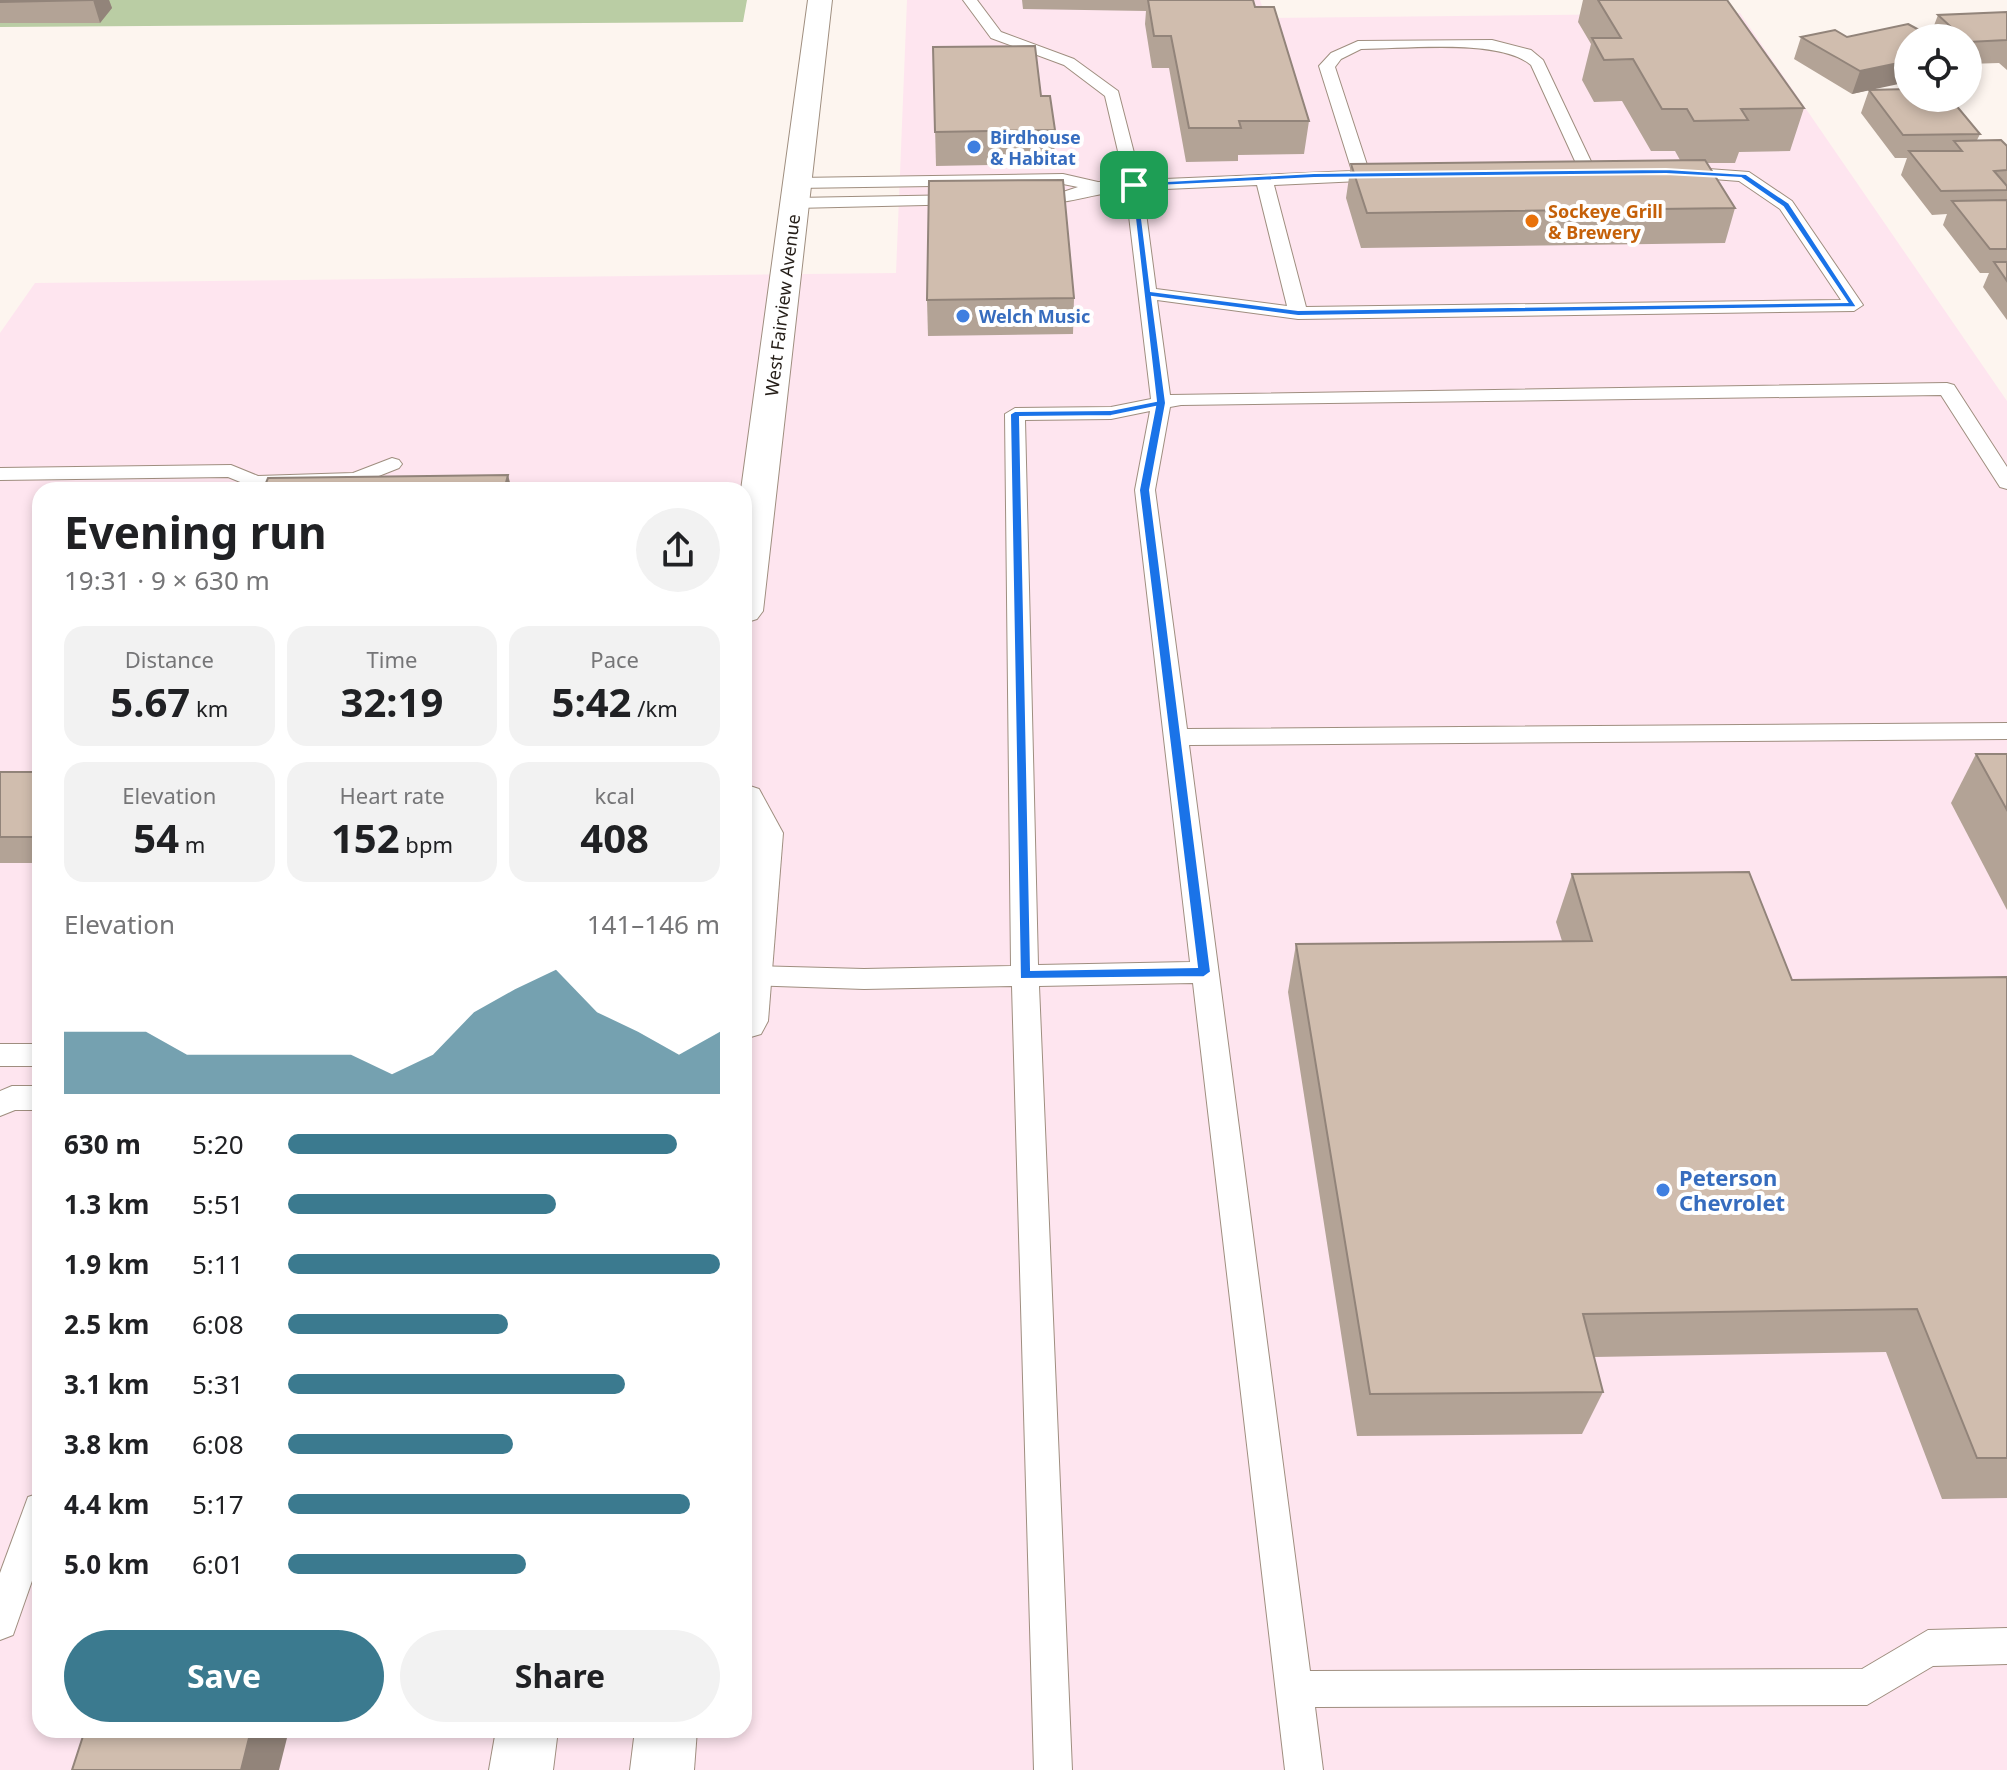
<!DOCTYPE html>
<meta charset="utf-8">
<style>
:root{--surface:#fff;--page:#f2f2f2;--text:#202124;--muted:#757577;--accent:#3b7a8f}
body{margin:0;font-family:"Noto Sans",sans-serif;background:var(--page);color:var(--text);height:100vh;display:flex;flex-direction:column;font-size:30px;white-space:nowrap}
*{box-sizing:border-box;margin:0}
p{font-size:26px;color:var(--muted)}
.icon{flex:none;width:44px;height:44px;fill:none;stroke:currentColor;stroke-width:2;stroke-linecap:round;stroke-linejoin:round}
.map{position:relative;flex:1;overflow:hidden}
.details{position:absolute;left:32px;top:482px;width:720px;height:1256px;display:flex;flex-direction:column;background:var(--surface);border-radius:24px;box-shadow:0 4px 12px #0003}
.details>*{flex:none}
.tools{position:absolute;left:1894px;top:24px;display:grid;gap:16px}
.tools a{display:grid;place-items:center;width:88px;height:88px;border-radius:50%;background:var(--surface);box-shadow:0 4px 12px #0003;font-size:40px}
.pin{position:absolute;display:grid;place-items:center;width:68px;height:68px;color:#fff;margin:-34px;border-radius:16px;box-shadow:0 4px 12px #0006}
.round{display:grid;place-items:center;flex:none;width:84px;height:84px;border-radius:42px;background:var(--page)}
.summary{display:flex;align-items:center;justify-content:space-between;height:136px;padding:0 32px}
h1{font-size:44px;font-weight:700;line-height:60px}
.metrics{display:grid;grid-template-columns:repeat(3,1fr);gap:12px;height:136px;padding:8px 32px}
.metrics div{display:grid;align-content:center;border-radius:20px;background:var(--page);text-align:center}
.metrics b{font-size:40px;font-weight:700}
.metrics small{font-size:22px;font-weight:400}
.metrics p{font-size:22px}
.chart{height:224px;padding:16px 32px}
.chart p{display:flex;justify-content:space-between}
.chart svg{width:100%;height:144px;margin-top:8px;fill:var(--accent);opacity:.7}
.primary-button{display:flex;gap:16px;margin-top:auto;padding:16px 32px}
.primary-button a{flex:1;height:92px;border-radius:48px;background:var(--accent);color:#fff;font-size:32px;font-weight:700;line-height:92px;text-align:center}
.primary-button a+a{background:var(--page);color:var(--text)}
ul{padding:0 32px;list-style:none;font-size:26px}
li{display:grid;grid-template-columns:128px 96px 1fr;align-items:center;height:60px}
li i{height:20px;border-radius:10px;background:var(--accent)}
.map>svg:first-child{display:block}
</style>
<div class="map">
<svg width="2007" height="1770" viewBox="0 0 2007 1770">
<rect width="100%" height="100%" fill="#fdf5ef"/>
<path fill="#fee5ef" fill-rule="evenodd" d="M 907,0 L 1260,0 L 1266,18 L 1740,13 L 2007,401 L 2007,1770 L 0,1770 L 0,333 L 35,283 L 896,273 ZM 40,490 L 744,490 L 744,1730 L 40,1730 Z"/>
<polygon fill="#bacda4" points="0,0 747,0 743,22 0,27"/>
<g fill="none" stroke-linecap="round" stroke-linejoin="round">
<defs>
<g id="lane">
<path d="M 963,0 L 977,0 L 1001,32 L 1074,59 L 1118,91 L 1141,180 L 1352,171 L 1319,66 L 1331,53 L 1358,41 L 1492,40 L 1531,50 L 1543,60 L 1596,172 L 1594,176 L 1588,177 L 1580,172 L 1531,65 C 1499,38 1404,49 1361,49 L 1341,59 L 1335,67 L 1369,171 L 1382,170 L 1390,175 L 1382,180 L 1274,185 L 1306,307 L 1841,300 L 1780,209 L 1739,181 L 1675,176 L 1673,172 L 1681,167 L 1749,172 L 1792,201 L 1863,305 L 1854,311 L 1298,319 L 1157,300 L 1170,395 L 1947,383 L 1954,385 L 2007,467 L 2007,489 L 2000,487 L 1941,395 L 1181,405 L 1170,407 L 1155,490 L 1187,729 L 2007,723 L 2007,739 L 1189,745 L 1310,1671 L 1862,1669 L 1928,1630 L 2007,1628 L 2007,1664 L 1933,1666 L 1867,1705 L 1315,1707 L 1323,1770 L 1285,1770 L 1193,983 L 1039,986 L 1072,1770 L 1034,1770 L 1012,986 L 864,989 L 744,985 L 744,967 L 750,966 L 864,969 L 1011,966 L 1005,414 L 1015,408 L 1111,407 L 1151,399 L 1126,191 C 1093,192 1058,209 1024,202 L 1022,198 L 1024,194 L 1063,192 L 1078,187 L 1063,184 L 796,188 L 788,183 L 796,178 L 1063,174 L 1098,182 L 1125,181 L 1105,96 L 1064,65 L 991,38 ZM 1257,185 L 1287,306 L 1156,289 L 1143,190 ZM 1150,411 L 1135,490 L 1190,962 L 1038,965 L 1025,420 L 1111,419 Z"/>
<polygon points="963,195 971,200 969,204 795,208 786,203 795,198"/>
<polygon points="392,458 399,460 402,464 399,468 356,485 255,488 228,477 0,480 0,468 231,465 258,476 353,473"/>
<rect x="0" y="1044" width="40" height="22"/>
<polygon points="12,1086 40,1086 40,1110 15,1110 0,1116 0,1091"/>
<polygon points="40,1493 40,1558 13,1635 0,1640 0,1573 28,1497"/>
</g>
<g id="primary">
<polygon points="808,0 832,0 763,611 757,619 744,623 744,490 741,490"/>
<polygon points="744,784 759,789 783,833 768,1021 761,1034 744,1039"/>
<polygon points="496,1730 558,1730 553,1770 489,1770"/>
<polygon points="635,1730 697,1730 694,1770 630,1770"/>
</g>
</defs>
<use href="#lane" stroke="#9f8e7f" stroke-width="2"/>
<use href="#primary" stroke="#9f8e7f" stroke-width="2"/>
<use href="#lane" fill="#fff" fill-rule="evenodd"/>
<use href="#primary" fill="#fff" fill-rule="evenodd"/>
</g>
<g fill="#b3a396">
<polygon points="0,0 109,0 112,8 100,23 0,23"/>
<polygon points="1022,0 1253,0 1255,7 1309,121 1304,154 1238,155 1238,161 1186,162 1169,68 1152,68 1145,24 1146,11 1023,9"/>
<polygon points="1583,0 1727,0 1804,108 1790,151 1739,152 1735,163 1707,163 1735,208 1725,243 1361,248 1346,198 1351,164 1680,160 1675,151 1651,151 1622,101 1594,102 1582,80 1591,44 1578,22"/>
<polygon points="2007,12 2007,70 1999,63 1968,64 1968,38 1908,38 1870,90 1980,134 1977,140 2007,146 2007,320 1983,287 1989,273 1980,273 1943,225 1947,214 1932,215 1901,175 1907,158 1895,158 1861,113 1869,90 1852,94 1794,59 1801,37 1930,36 1938,15"/>
<polygon points="933,47 1041,96 1055,130 1054,164 936,166"/>
<polygon points="1074,298 1073,334 928,336 927,300"/>
<polygon points="1976,754 2007,754 2007,910 1951,803"/>
<rect x="0" y="772" width="40" height="91"/>
<polygon points="1572,874 1792,980 2007,977 2007,1498 1942,1499 1886,1352 1594,1357 1603,1392 1582,1434 1357,1436 1288,992 1296,944 1562,941 1556,922"/>
</g>
<g fill="#92847a">
<polygon points="93,0 109,0 112,8 100,23"/>
<polygon points="1908,61 1908,82 1852,94 1860,71"/>
<polygon points="508,475 512,490 504,490"/>
<polygon points="251,1730 289,1730 279,1770 241,1770"/>
</g>
<g fill="#d0bdae" stroke="#92847a" stroke-width="2">
<polygon points="0,0 93,0 0,2"/>
<polygon points="1148,0 1253,0 1255,7 1274,7 1309,121 1239,121 1241,128 1189,128 1171,36 1154,36"/>
<polygon points="1598,0 1727,0 1804,108 1741,109 1748,120 1694,121 1687,109 1662,109 1633,59 1604,60 1592,38 1621,38"/>
<polygon points="2007,12 2007,40 1968,42 1968,38 1963,38 1938,15"/>
<polygon points="1908,24 1934,38 1908,38 1908,61 1860,71 1801,37 1835,30 1847,37"/>
<polygon points="1035,46 1041,96 1050,96 1055,130 935,132 933,47"/>
<polygon points="1908,89 1908,98 1950,98 1980,134 1903,135 1869,90"/>
<polygon points="2001,140 2007,146 2007,170 1994,171 2007,186 2007,190 1941,191 1909,151 1962,151 1954,141"/>
<polygon points="1705,160 1735,208 1367,213 1351,164"/>
<polygon points="1063,180 1074,298 927,300 929,181"/>
<polygon points="2007,200 2007,249 1990,249 1952,201"/>
<polygon points="1994,262 2007,262 2007,281"/>
<polygon points="508,475 504,490 263,490 268,478"/>
<polygon points="1976,754 2007,754 2007,810"/>
<rect x="0" y="772" width="40" height="65"/>
<polygon points="1749,872 1792,980 2007,977 2007,1458 1977,1458 1917,1309 1583,1314 1603,1392 1370,1394 1296,944 1592,941 1572,874"/>
<polygon points="85,1730 251,1730 241,1770 72,1770"/>
</g>
<path fill="#1a73e8" stroke="#fff" stroke-width="2" fill-rule="evenodd" d="M 1666,169 L 1746,174 L 1789,203 L 1857,307 L 1298,316 L 1152,297 L 1166,403 L 1150,490 L 1211,972 L 1204,977 L 1020,979 L 1010,414 L 1015,411 L 1111,410 L 1156,401 L 1131,183 L 1314,173 ZM 1666,174 L 1741,178 L 1783,207 L 1847,302 L 1298,310 L 1151,291 L 1138,187 L 1314,178 ZM 1155,407 L 1139,490 L 1197,967 L 1031,970 L 1020,417 L 1111,416 Z"/>
<g fill="#3f7fe0" stroke="#fff" stroke-width="3">
<circle cx="974" cy="147" r="8"/>
<circle cx="963" cy="316" r="8"/>
<circle cx="1663" cy="1190" r="8"/>
</g>
<circle fill="#e8710a" stroke="#fff" stroke-width="3" cx="1532" cy="221" r="8"/>
<g text-anchor="middle" dominant-baseline="central" stroke-width="8" stroke-linejoin="round" paint-order="stroke">
<g font-size="18" font-weight="bold" fill="#366cbe" stroke="#fff" text-anchor="start">
<text x="990" y="137">Birdhouse<tspan x="990" dy="21">&amp; Habitat</tspan></text>
<text x="979" y="316">Welch Music</text>
</g>
<g font-size="18" font-weight="bold" fill="#c56008" stroke="#fff" text-anchor="start">
<text x="1548" y="211">Sockeye Grill<tspan x="1548" dy="21">&amp; Brewery</tspan></text>
</g>
<g font-size="18" fill="#241d17" stroke="#fff">
<text transform="translate(782 305) rotate(-83)">West Fairview Avenue</text>
</g>
<g font-size="22" font-weight="bold" fill="#366cbe" stroke="#fff" text-anchor="start">
<text x="1679" y="1177">Peterson<tspan x="1679" dy="25">Chevrolet</tspan></text>
</g>
</g>
</svg>
<div class="tools">
<a><svg class="icon" aria-label="locate" viewBox="0 0 24 24"><circle cx="12" cy="12" r="6"/><path d="M12 2v4M12 18v4M2 12h4M18 12h4"/></svg></a>
</div>
<div class="pin" style="left:1134px;top:185px;background:#1e9e55"><svg class="icon" aria-label="arrive" viewBox="0 0 24 24"><path d="M6 21V4h12l-3 4 3 4H6"/></svg></div>
<section class="details">
<div class="summary"><div><h1>Evening run</h1><p>19:31 · 9 × 630 m</p></div><a class="round"><svg class="icon" aria-label="share" viewBox="0 0 24 24"><path d="M12 15V3M7 8l5-5 5 5M5 13v7h14v-7"/></svg></a></div>
<div class="metrics">
<div><p>Distance</p><b>5.67<small> km</small></b></div>
<div><p>Time</p><b>32:19</b></div>
<div><p>Pace</p><b>5:42<small> /km</small></b></div>
</div>
<div class="metrics">
<div><p>Elevation</p><b>54<small> m</small></b></div>
<div><p>Heart rate</p><b>152<small> bpm</small></b></div>
<div><p>kcal</p><b>408</b></div>
</div>
<div class="chart"><p><span>Elevation</span>141–146 m</p>
<svg viewBox="0 0 160 44" preserveAspectRatio="none"><path d="M0 44V25L10 25L20 25L30 32L40 32L50 32L60 32L70 32L80 38L90 32L100 19L110 12L120 6L130 19L140 25L150 32L160 25V44z"/></svg>
</div>
<ul>
<li><b>630 m</b>5:20<i style="width:90%"></i></li>
<li><b>1.3 km</b>5:51<i style="width:62%"></i></li>
<li><b>1.9 km</b>5:11<i style="width:100%"></i></li>
<li><b>2.5 km</b>6:08<i style="width:51%"></i></li>
<li><b>3.1 km</b>5:31<i style="width:78%"></i></li>
<li><b>3.8 km</b>6:08<i style="width:52%"></i></li>
<li><b>4.4 km</b>5:17<i style="width:93%"></i></li>
<li><b>5.0 km</b>6:01<i style="width:55%"></i></li>
</ul>
<div class="primary-button"><a>Save</a><a>Share</a></div>
</section>
</div>
